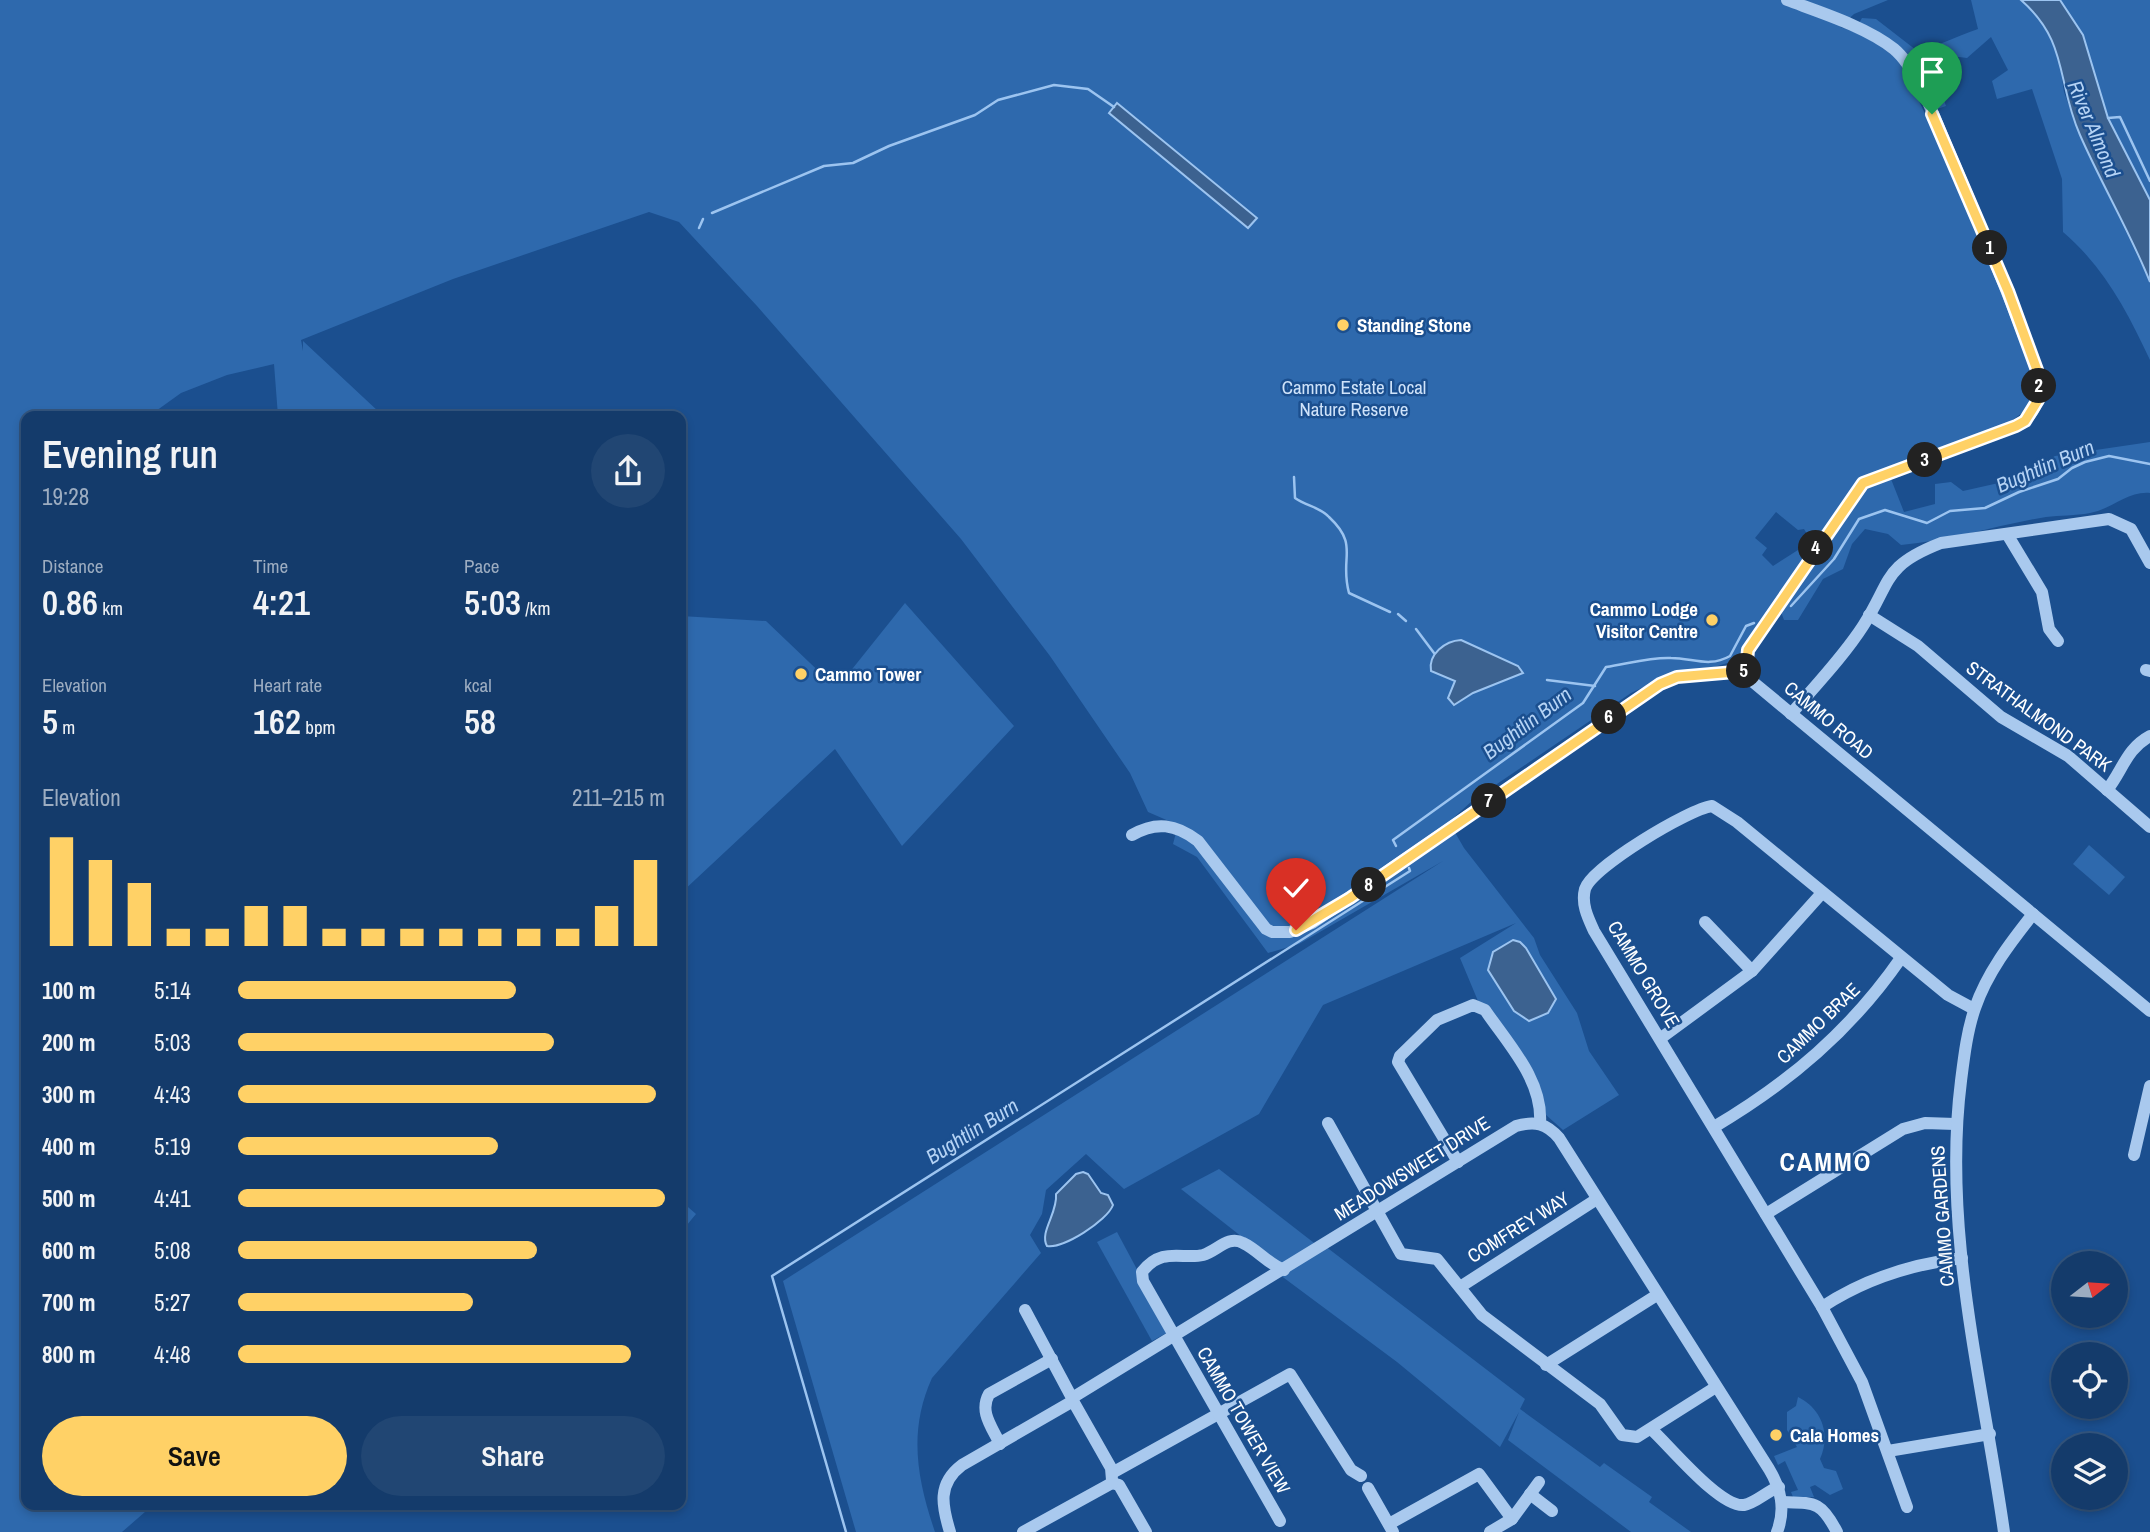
<!DOCTYPE html>
<meta charset="utf-8">
<style>
:root{--surface:#143b6b;--page:#214673;--text:#f1f3f6;--muted:#9dadc1;--line:#33557e;--accent:#ffd166}
body{margin:0;font-family:"Archivo Narrow",sans-serif;background:var(--page);color:var(--text);height:100vh;display:flex;flex-direction:column;font-size:26px;white-space:nowrap}
*{box-sizing:border-box;margin:0}
p{font-size:23px;color:var(--muted)}
.icon{flex:none;width:38px;height:38px;fill:none;stroke:currentColor;stroke-width:2;stroke-linecap:round;stroke-linejoin:round}
.map{position:relative;flex:1;overflow:hidden}
.side{position:absolute;left:21px;top:411px;width:665px;height:1099px;display:flex;flex-direction:column;background:var(--surface);border-radius:14px;box-shadow:0 4px 10px #0003,0 0 0 2px var(--line)}
.side>*{flex:none}
.needle{width:46px;rotate:73deg}
.controls{position:absolute;left:2051px;top:1251px;display:grid;gap:14px}
.controls a{display:grid;place-items:center;width:77px;height:77px;border-radius:50%;background:var(--surface);box-shadow:0 4px 10px #0003,0 0 0 2px var(--line);font-size:35px}
.pin{position:absolute;display:grid;place-items:center;width:60px;height:60px;color:#fff;margin:-72px -30px;border-radius:50% 50% 50% 0;rotate:-45deg;box-shadow:0 0 7px #0007}
.pin .icon{rotate:45deg}
.km{position:absolute;width:35px;height:35px;margin:-18px;border-radius:50%;background:#222;color:#fff;font-size:19px;line-height:35px;text-align:center}
.round{display:grid;place-items:center;flex:none;width:74px;height:74px;border-radius:37px;background:var(--page)}
.headline{display:flex;align-items:center;justify-content:space-between;height:119px;padding:0 21px}
h1{font-size:38px;font-weight:600;line-height:52px}
.stats{display:grid;grid-template-columns:repeat(3,1fr);gap:10px;height:119px;padding:7px 21px}
.stats div{display:grid;align-content:center}
.stats b{font-size:35px;font-weight:600}
.stats small{font-size:19px;font-weight:400}
.stats p{font-size:19px}
.chart{height:196px;padding:14px 21px}
.chart p{display:flex;justify-content:space-between}
.chart svg{width:100%;height:126px;margin-top:7px;stroke:var(--accent);stroke-width:6}
.cta{display:flex;gap:14px;margin-top:auto;padding:14px 21px}
.cta a{flex:1;height:80px;border-radius:42px;background:var(--accent);color:#111;font-size:28px;font-weight:600;line-height:80px;text-align:center}
.cta a+a{background:var(--page);color:var(--text)}
ul{padding:0 21px;list-style:none;font-size:23px}
li{display:grid;grid-template-columns:112px 84px 1fr;align-items:center;height:52px}
li i{height:18px;border-radius:9px;background:var(--accent)}
.map>svg:first-child{display:block}
</style>
<div class="map">
<svg width="2150" height="1532" viewBox="0 0 2150 1532">
<rect width="100%" height="100%" fill="#1b4f8f"/>
<g fill="#2e69ad">
<path d="M 0,0 L 1888,0 L 1854,14 L 1840,27 C 1863,34 1881,45 1899,61 C 1941,143 1977,226 2010,312 C 2019,334 2036,364 2034,388 C 2032,407 2021,415 2006,424 L 1858,479 L 1813,544 L 1804,529 L 1798,530 L 1776,512 L 1755,538 L 1767,548 L 1762,555 L 1773,566 L 1798,550 L 1808,550 L 1744,650 L 1734,661 L 1714,667 L 1677,671 L 1631,693 L 1472,801 L 1449,822 L 1464,848 L 1534,938 L 1540,955 L 1577,1013 L 1589,1051 L 1619,1095 L 1563,1130 L 1546,1115 L 1540,1086 L 1478,1001 L 1460,958 L 1516,923 L 1323,1005 L 1259,1114 L 1124,1189 L 1086,1154 L 1046,1190 L 1042,1214 L 1030,1235 L 1041,1253 L 932,1378 C 908,1431 917,1479 935,1532 L 856,1532 L 783,1281 L 1443,861 L 1299,944 L 1268,953 L 1197,857 L 1173,844 L 1178,825 L 1148,812 L 1130,773 L 1050,656 L 961,539 L 757,306 L 679,222 L 649,212 L 453,279 L 301,340 L 303,351 L 303,341 L 379,412 L 380,416 L 278,416 L 274,364 L 227,375 L 181,393 L 149,416 L 26,416 L 26,1505 L 153,1505 L 122,1532 L 0,1532 Z"/>
<path d="M 1971,0 L 2021,0 L 2040,17 L 2057,45 L 2064,92 L 2080,136 L 2150,282 L 2150,360 C 2127,311 2104,267 2063,232 L 2062,179 L 2032,89 L 1997,99 L 1992,81 L 2008,70 L 1991,37 L 1967,58 L 1951,56 L 1934,72 L 1946,106 L 1937,109 L 1916,71 L 1858,25 L 1862,18 L 1876,19 L 1916,50 C 1940,46 1955,37 1978,29 Z"/>
<polygon points="2060,0 2150,0 2150,200 2108,118 2083,35"/>
<path d="M 2150,442 L 2150,493 C 2128,491 2112,509 2090,513 C 2075,516 2060,515 2046,517 C 1997,525 1950,541 1901,545 L 1888,534 L 1865,529 L 1852,544 L 1843,569 L 1823,579 L 1798,620 L 1784,620 L 1780,609 L 1864,487 L 1891,479 L 1904,512 L 1935,504 L 1935,484 L 1951,482 L 1963,491 L 2012,480 L 2055,456 Z"/>
<polygon points="905,603 1014,726 902,846 835,749 681,893 681,616 766,621 831,683 849,673"/>
<polygon points="2089,845 2125,877 2109,895 2073,864"/>
<polygon points="1219,1169 1318,1246 1284,1270 1181,1189"/>
<polygon points="681,1201 696,1214 682,1231 681,1228"/>
<polygon points="1117,1232 1170,1331 1152,1341 1097,1242"/>
<polygon points="1325,1246 1525,1399 1520,1409 1600,1467 1604,1463 1652,1497 1649,1502 1691,1532 1631,1532 1508,1440 1519,1412 1500,1447 1397,1362 1280,1275"/>
<path d="M 1798,1397 C 1822,1409 1831,1434 1820,1459 L 1824,1468 L 1836,1471 L 1843,1489 L 1830,1495 L 1815,1485 L 1810,1487 L 1814,1497 L 1793,1497 L 1791,1492 L 1798,1490 L 1785,1461 L 1778,1465 L 1774,1456 L 1797,1447 L 1787,1430 L 1787,1412 L 1796,1406 Z"/>
</g>
<g fill="#3c6290" stroke="#9cc4f0" stroke-width="2">
<path d="M 2021,0 L 2060,0 L 2083,35 L 2108,118 L 2150,200 L 2150,282 C 2130,232 2102,185 2080,135 C 2056,81 2069,42 2021,0 Z"/>
<polygon points="1117,103 1257,218 1248,228 1109,113"/>
<path d="M 1461,640 L 1518,666 L 1523,673 L 1473,693 L 1454,705 L 1448,698 L 1455,681 L 1431,671 C 1428,654 1445,641 1461,640 Z"/>
<polygon points="1513,940 1520,942 1526,948 1556,999 1548,1013 1529,1021 1514,1011 1488,970 1493,952"/>
<path d="M 1083,1172 L 1088,1174 L 1101,1193 L 1108,1195 L 1113,1205 C 1107,1221 1063,1249 1047,1246 C 1039,1232 1058,1213 1056,1194 L 1076,1174 Z"/>
</g>
<g fill="none" stroke-linecap="round" stroke-linejoin="round">
<g stroke="#9cc4f0" stroke-width="2.5">
<polyline points="2108,118 2120,117 2150,181"/>
<polyline points="712,213 824,166 853,163 889,146 975,115 998,100 1054,85 1088,89 1114,107"/>
<polyline points="699,228 703,219"/>
<path d="M 1294,477 L 1295,498 C 1306,506 1320,507 1329,517 C 1360,546 1339,557 1349,593 L 1390,612"/>
<polyline points="1791,606 1834,559 1859,519 1885,510 1927,523 1950,511 1985,508 2019,492 2058,479 2072,468 2085,462 2109,456 2150,464"/>
<polyline points="1398,614 1406,621"/>
<polyline points="1416,629 1434,653"/>
<polyline points="1547,680 1595,686"/>
<path d="M 1396,846 L 1393,840 L 1583,703 L 1606,667 C 1627,664 1650,657 1671,658 C 1693,658 1709,668 1730,656 L 1746,626 L 1754,623"/>
<polyline points="846,1532 772,1276 1410,871 1409,868"/>
</g>
<g stroke="#a9c9ee" stroke-width="12">
<path d="M 1787,0 C 1819,12 1867,27 1894,49 C 1917,68 1935,119 1947,147 C 1979,221 2009,295 2037,370 C 2042,393 2038,414 2016,426 L 1863,483 L 1748,650 L 1744,665 L 1753,682 L 2150,1011"/>
<polyline points="2007,534 2042,592 2049,629 2058,641"/>
<polyline points="1869,615 1918,646 2001,717 2068,756 2150,827"/>
<polyline points="2146,670 2150,671"/>
<path d="M 1791,714 C 1815,686 1843,657 1863,626 C 1892,581 1882,566 1941,543 L 2109,519 L 2131,529 L 2150,563"/>
<path d="M 2107,790 C 2123,770 2126,749 2150,736"/>
<path d="M 1132,835 C 1156,821 1176,824 1198,841 L 1266,929 L 1272,932 L 1290,932 L 1312,923 L 1660,684 L 1677,677 L 1746,671"/>
<polyline points="1705,922 1752,971"/>
<polyline points="1661,1038 1752,971 1822,893"/>
<polyline points="1328,1123 1401,1254 1437,1259 1482,1315 1600,1404 1622,1435 1637,1437 1716,1387"/>
<path d="M 1714,1127 C 1790,1082 1851,1030 1901,958"/>
<polyline points="2134,1155 2150,1086"/>
<path d="M 1458,1162 L 1398,1062 L 1400,1056 L 1437,1020 L 1473,1005 L 1485,1010 C 1508,1044 1543,1080 1540,1123"/>
<polyline points="1766,1214 1903,1129 1925,1123 1955,1124"/>
<polyline points="1460,1287 1597,1199"/>
<path d="M 1822,1307 C 1863,1280 1912,1264 1962,1258"/>
<polyline points="1025,1310 1072,1398"/>
<polyline points="1546,1365 1657,1295"/>
<polyline points="1073,1401 1111,1468 1112,1480"/>
<path d="M 1651,1429 C 1669,1445 1720,1508 1744,1505 C 1756,1503 1767,1491 1779,1487"/>
<path d="M 1000,1444 C 992,1427 979,1412 989,1394 L 1052,1359"/>
<polyline points="1888,1451 1990,1434"/>
<polyline points="1112,1473 1290,1374 1351,1470 1361,1476"/>
<polyline points="1112,1483 1119,1485 1146,1532"/>
<polyline points="1368,1488 1393,1532"/>
<polyline points="1530,1494 1552,1511"/>
<path d="M 1782,1502 C 1815,1503 1821,1501 1837,1532"/>
<path d="M 1907,1507 L 1862,1382 L 1822,1307 L 1594,931 C 1588,918 1581,904 1585,889 C 1592,867 1689,809 1712,806 L 1737,822 L 1948,995 L 1974,1009"/>
<path d="M 1280,1521 L 1143,1281 L 1142,1272 C 1162,1246 1183,1260 1203,1255 C 1217,1251 1228,1235 1243,1243 C 1258,1250 1268,1264 1284,1270"/>
<polyline points="1389,1524 1479,1474 1512,1519"/>
<path d="M 950,1532 C 942,1506 937,1484 962,1465 L 1073,1401 L 1072,1398 L 1516,1126 C 1535,1121 1546,1123 1559,1138 L 1769,1469 C 1781,1489 1786,1509 1777,1532"/>
<polyline points="1023,1532 1112,1483"/>
<polyline points="1490,1532 1512,1519 1539,1482"/>
<path d="M 2004,1532 C 1983,1383 1942,1231 1961,1081 C 1964,1057 1967,1031 1975,1008 C 1987,973 2010,943 2033,914"/>
</g>
</g>
<g fill="none" stroke-linecap="round" stroke-linejoin="round">
<defs>
<polyline id="route" points="1296,930 1350,898 1660,684 1677,677 1746,671 1748,650 1863,483 2016,426 2025,421 2038,400 2037,370 2008,291 1932,114"/>
</defs>
<use href="#route" stroke="#fff" stroke-width="14"/>
<use href="#route" stroke="#ffd166" stroke-width="9"/>
</g>
<g fill="#ffd166" stroke="#1b4f8f" stroke-width="2.5">
<circle cx="1343" cy="325" r="7"/>
<circle cx="1712" cy="620" r="7"/>
<circle cx="801" cy="674" r="7"/>
<circle cx="1776" cy="1435" r="7"/>
</g>
<g text-anchor="middle" dominant-baseline="central" stroke-width="5" stroke-linejoin="round" paint-order="stroke">
<g font-size="19" font-weight="bold" fill="#fff" stroke="#1b4f8f" text-anchor="start">
<text x="1357" y="325">Standing Stone</text>
<text x="1698" y="609" text-anchor="end">Cammo Lodge<tspan x="1698" dy="22">Visitor Centre</tspan></text>
<text x="815" y="674">Cammo Tower</text>
<text x="1790" y="1435">Cala Homes</text>
</g>
<g font-size="19" fill="#cfe3fa" stroke="#1b4f8f">
<text x="1354" y="387">Cammo Estate Local<tspan x="1354" dy="22">Nature Reserve</tspan></text>
</g>
<g font-size="19" fill="#fff" stroke="#1b4f8f">
<text transform="translate(2039 716) rotate(36)">STRATHALMOND PARK</text>
<text transform="translate(1829 720) rotate(40)">CAMMO ROAD</text>
<text transform="translate(1644 974) rotate(59)">CAMMO GROVE</text>
<text transform="translate(1818 1023) rotate(-44)">CAMMO BRAE</text>
<text transform="translate(1412 1168) rotate(-32)">MEADOWSWEET DRIVE</text>
<text transform="translate(1942 1216) rotate(-94)">CAMMO GARDENS</text>
<text transform="translate(1518 1227) rotate(-32)">COMFREY WAY</text>
<text transform="translate(1244 1420) rotate(60)">CAMMO TOWER VIEW</text>
</g>
<g font-size="21" font-style="italic" fill="#b5d3f5" stroke="#1b4f8f">
<text transform="translate(2094 129) rotate(67)">River Almond</text>
<text transform="translate(2045 466) rotate(-23)">Bughtlin Burn</text>
<text transform="translate(1527 723) rotate(-37)">Bughtlin Burn</text>
<text transform="translate(972 1131) rotate(-32)">Bughtlin Burn</text>
</g>
<g font-size="26" font-weight="bold" letter-spacing="2" fill="#fff" stroke="#1b4f8f">
<text x="1826" y="1161">CAMMO</text>
</g>
</g>
</svg>
<div class="controls">
<a><svg class="needle" viewBox="-14 -14 28 28"><path d="M0-13l5 13h-10z" fill="#e53935"/><path d="M0 13l5-13h-10z" fill="#9dadc1"/></svg></a>
<a><svg class="icon" aria-label="locate" viewBox="0 0 24 24"><circle cx="12" cy="12" r="6"/><path d="M12 2v4M12 18v4M2 12h4M18 12h4"/></svg></a>
<a><svg class="icon" aria-label="layers" viewBox="0 0 24 24"><path d="M12 4l9 5-9 5-9-5zM3 14l9 5 9-5"/></svg></a>
</div>
<div class="pin" style="left:1932px;top:114px;background:#1e9e55"><svg class="icon" aria-label="arrive" viewBox="0 0 24 24"><path d="M6 21V4h12l-3 4 3 4H6"/></svg></div>
<div class="pin" style="left:1296px;top:930px;background:#d93025"><svg class="icon" aria-label="check" viewBox="0 0 24 24"><path d="M5 12l5 5 9-10"/></svg></div>
<b class="km" style="left:1990px;top:248px">1</b>
<b class="km" style="left:2039px;top:386px">2</b>
<b class="km" style="left:1925px;top:460px">3</b>
<b class="km" style="left:1816px;top:548px">4</b>
<b class="km" style="left:1744px;top:671px">5</b>
<b class="km" style="left:1609px;top:717px">6</b>
<b class="km" style="left:1489px;top:801px">7</b>
<b class="km" style="left:1369px;top:885px">8</b>
<section class="side">
<div class="headline"><div><h1>Evening run</h1><p>19:28</p></div><a class="round"><svg class="icon" aria-label="share" viewBox="0 0 24 24"><path d="M12 15V3M7 8l5-5 5 5M5 13v7h14v-7"/></svg></a></div>
<div class="stats">
<div><p>Distance</p><b>0.86<small> km</small></b></div>
<div><p>Time</p><b>4:21</b></div>
<div><p>Pace</p><b>5:03<small> /km</small></b></div>
</div>
<div class="stats">
<div><p>Elevation</p><b>5<small> m</small></b></div>
<div><p>Heart rate</p><b>162<small> bpm</small></b></div>
<div><p>kcal</p><b>58</b></div>
</div>
<div class="chart"><p><span>Elevation</span>211–215 m</p>
<svg viewBox="0 0 160 44" preserveAspectRatio="none"><path d="M5 44V6M15 44V14M25 44V22M35 44V38M45 44V38M55 44V30M65 44V30M75 44V38M85 44V38M95 44V38M105 44V38M115 44V38M125 44V38M135 44V38M145 44V30M155 44V14"/></svg>
</div>
<ul>
<li><b>100 m</b>5:14<i style="width:65%"></i></li>
<li><b>200 m</b>5:03<i style="width:74%"></i></li>
<li><b>300 m</b>4:43<i style="width:98%"></i></li>
<li><b>400 m</b>5:19<i style="width:61%"></i></li>
<li><b>500 m</b>4:41<i style="width:100%"></i></li>
<li><b>600 m</b>5:08<i style="width:70%"></i></li>
<li><b>700 m</b>5:27<i style="width:55%"></i></li>
<li><b>800 m</b>4:48<i style="width:92%"></i></li>
</ul>
<div class="cta"><a>Save</a><a>Share</a></div>
</section>
</div>
